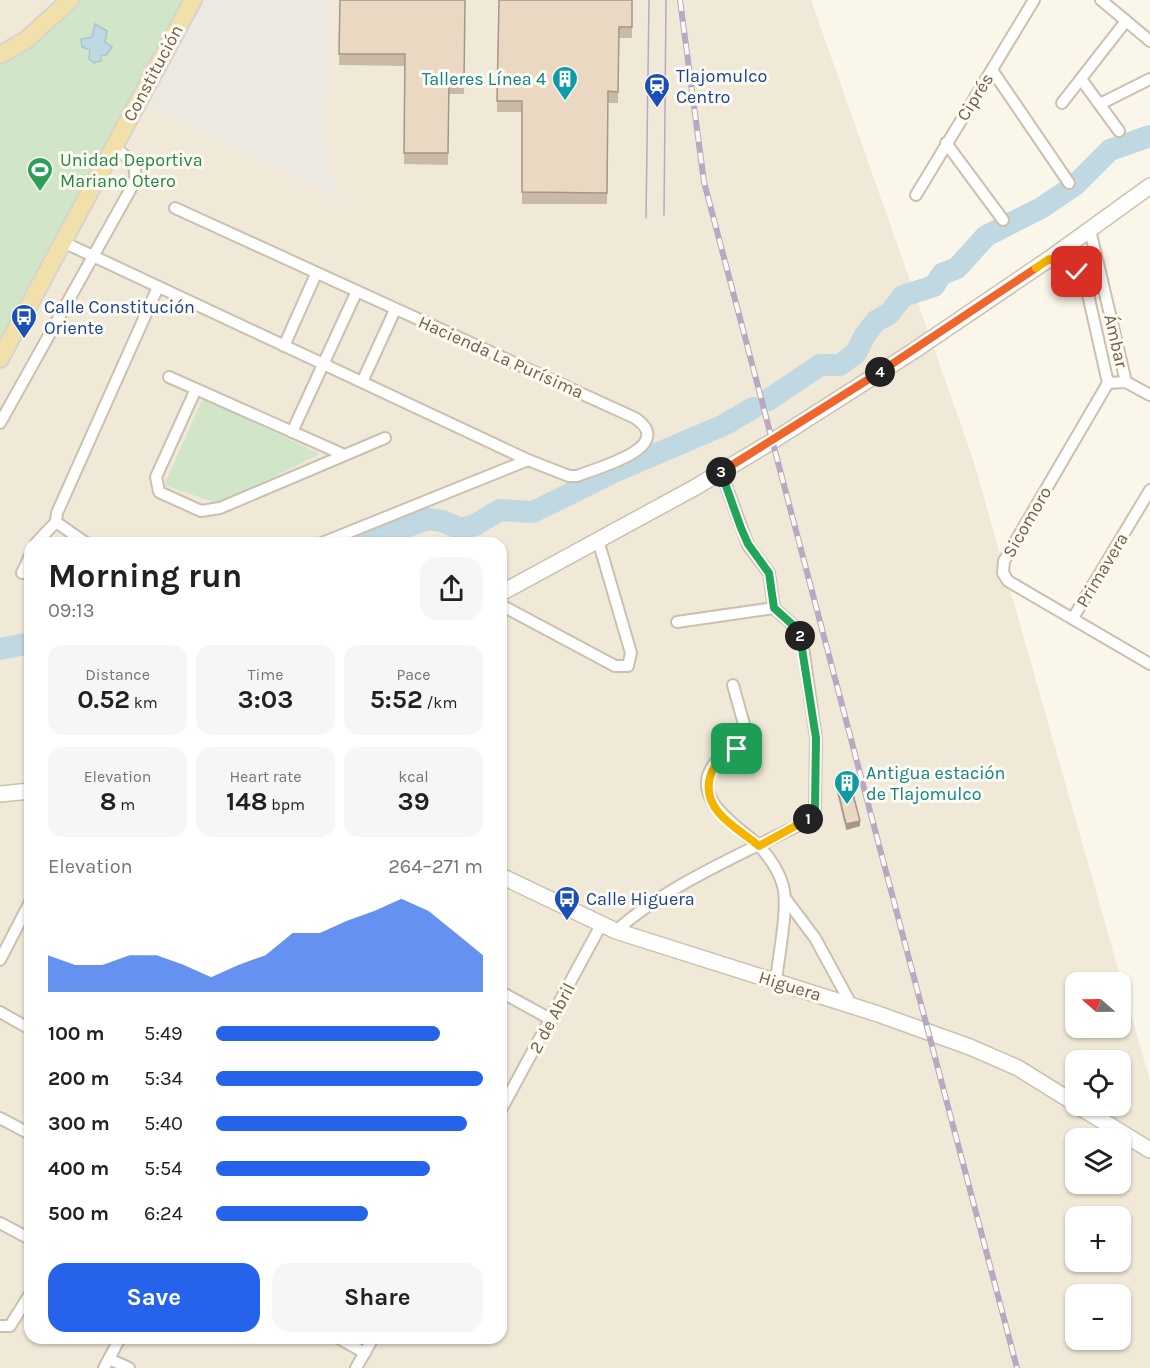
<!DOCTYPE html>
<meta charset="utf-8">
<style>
:root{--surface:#fff;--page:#f6f6f6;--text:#202124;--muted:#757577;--accent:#2563eb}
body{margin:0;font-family:Karla,sans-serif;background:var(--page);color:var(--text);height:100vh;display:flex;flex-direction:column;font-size:22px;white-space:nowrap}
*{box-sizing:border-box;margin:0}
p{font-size:20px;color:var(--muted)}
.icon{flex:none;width:33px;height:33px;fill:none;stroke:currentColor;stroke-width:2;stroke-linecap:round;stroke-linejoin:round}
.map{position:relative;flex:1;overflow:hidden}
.panel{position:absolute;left:24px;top:537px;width:483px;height:807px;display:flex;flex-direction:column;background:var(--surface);border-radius:18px;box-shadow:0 2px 4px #0004}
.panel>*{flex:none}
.needle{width:39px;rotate:290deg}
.fabs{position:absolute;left:1065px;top:972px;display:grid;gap:12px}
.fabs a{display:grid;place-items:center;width:66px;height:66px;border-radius:12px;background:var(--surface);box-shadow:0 2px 4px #0004;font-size:30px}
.pin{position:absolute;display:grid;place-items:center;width:51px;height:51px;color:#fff;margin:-26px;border-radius:12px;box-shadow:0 3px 9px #0006}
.km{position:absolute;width:30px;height:30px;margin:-15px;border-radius:50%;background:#222;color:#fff;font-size:16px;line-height:30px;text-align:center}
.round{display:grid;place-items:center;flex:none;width:63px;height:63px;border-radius:18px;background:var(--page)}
.headline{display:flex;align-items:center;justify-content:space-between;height:102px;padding:0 24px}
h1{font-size:33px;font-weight:700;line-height:45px}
.figures{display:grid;grid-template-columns:repeat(3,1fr);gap:9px;height:102px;padding:6px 24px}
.figures div{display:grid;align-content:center;border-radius:15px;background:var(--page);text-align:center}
.figures b{font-size:26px;font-weight:700}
.figures small{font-size:16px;font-weight:400}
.figures p{font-size:16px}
.chart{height:168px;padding:12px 24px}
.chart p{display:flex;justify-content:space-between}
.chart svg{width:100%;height:108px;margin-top:6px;fill:var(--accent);opacity:.7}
.action{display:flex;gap:12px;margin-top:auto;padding:12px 24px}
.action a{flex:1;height:69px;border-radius:18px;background:var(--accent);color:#fff;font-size:24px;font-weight:700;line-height:69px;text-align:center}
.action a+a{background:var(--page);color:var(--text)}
ul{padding:0 24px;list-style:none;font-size:20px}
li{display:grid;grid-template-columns:96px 72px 1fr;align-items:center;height:45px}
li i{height:15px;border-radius:8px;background:var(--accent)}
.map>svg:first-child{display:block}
</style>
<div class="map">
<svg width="1150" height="1368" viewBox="0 0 1150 1368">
<rect width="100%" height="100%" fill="#faf6e9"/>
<path fill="#f1e9d8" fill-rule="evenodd" d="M 0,0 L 811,0 L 973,459 L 1150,1081 L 1150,1368 L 0,1368 ZM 30,543 L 501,543 L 501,1338 L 30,1338 ZM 1076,982 L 1120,982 L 1120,1028 L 1076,1028 ZM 1076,1060 L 1120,1060 L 1120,1106 L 1076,1106 ZM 1076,1138 L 1120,1138 L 1120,1184 L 1076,1184 ZM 1076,1216 L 1120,1216 L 1120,1262 L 1076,1262 ZM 1076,1294 L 1120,1294 L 1120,1340 L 1076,1340 Z"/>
<polygon fill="#ece8e2" points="202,0 328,0 326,149 329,168 334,182 343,196 362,209 146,106"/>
<g fill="#d1e6c9">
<polygon points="74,0 186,0 0,338 0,61"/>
<polygon points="203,398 320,454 219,504 164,485"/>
</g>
<polygon fill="#c0d8e2" stroke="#a7c6d2" stroke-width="1.5" points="95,24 107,31 105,42 112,47 106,55 101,55 101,61 94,63 89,59 90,50 82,47 81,39 92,37"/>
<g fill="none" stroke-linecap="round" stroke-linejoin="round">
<g stroke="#c0d8e2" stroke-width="22">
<polyline points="768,400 820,365 840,365 856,353 865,335 876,321 889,314 903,296 934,286 942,274 957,268 986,236 1041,208 1075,185 1110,150 1150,136"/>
<polyline points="362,543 428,519 442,521 461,529 475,525 500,510 533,512 614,472 724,425 753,408"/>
<polyline points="0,649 30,643"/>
</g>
<defs>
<g id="street">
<polyline points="1101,0 1150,41"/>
<polyline points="992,70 1069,183"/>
<polyline points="1081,79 1119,131"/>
<polyline points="1062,103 1126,21"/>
<polyline points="1100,104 1150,79"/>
<polyline points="946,143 1003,220"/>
<polyline points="916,195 1034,0"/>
<polyline points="1090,230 1126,382"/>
<path d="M 63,242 L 528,460 L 569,476 L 577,476 C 597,468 678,447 635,418 L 175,208"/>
<polyline points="1049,259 1065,264 1085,281 1108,383"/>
<polyline points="284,346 316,274"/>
<polyline points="169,377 342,454"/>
<polyline points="362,382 395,310"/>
<polyline points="1108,383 1004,561 1003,573 1008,581 1150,664"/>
<polyline points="1108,383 1126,382 1150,395"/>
<polyline points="196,389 156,477 159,492 201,511 220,508 385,438"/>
<path d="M 0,423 L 134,183 C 139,163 128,158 114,147"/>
<polyline points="292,432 356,293"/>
<polyline points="36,543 56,522"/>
<polyline points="86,543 56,522 57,513 158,287"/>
<polyline points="322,543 528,460"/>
<polyline points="22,573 30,556"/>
<polyline points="501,605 615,666 628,666 631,653 598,540"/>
<polyline points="1073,618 1150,490"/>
<polyline points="677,622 774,608"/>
<path d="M 733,685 L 745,728 L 743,743 C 735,752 722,754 714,764 C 688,800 741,827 760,847 C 770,858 779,871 783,886 C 789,907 778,958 776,982"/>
<polyline points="785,898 815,938 852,1006"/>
<path d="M 616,931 C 667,885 746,852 807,821 L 815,809 L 816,738 L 802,640 L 794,626 L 774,608 L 769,573 L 748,545 L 721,472"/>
<polyline points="0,960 30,902"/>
<polyline points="501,992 552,1020"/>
<polyline points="0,1012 30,1029"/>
<polyline points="501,1110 601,925"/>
<polyline points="0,1118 30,1134"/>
<polyline points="0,1223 30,1239"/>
<polyline points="0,1326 10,1326 30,1294"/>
<polyline points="338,1338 365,1353"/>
<polyline points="109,1359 129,1368"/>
<polyline points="104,1368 120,1338"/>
<polyline points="356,1368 373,1338"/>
</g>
<g id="secondary">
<polyline points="501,593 694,488 771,442 912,352 1049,259 1150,186"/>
<polyline points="0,794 30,791"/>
<polyline points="501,876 616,931 878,1014 970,1047 1018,1068 1076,1104"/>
<polyline points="1078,1106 1150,1150"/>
</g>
<g id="primary">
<polyline points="0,55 26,40 70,0"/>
<polyline points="0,359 193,0"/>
</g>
</defs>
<use href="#street" stroke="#cbc0b0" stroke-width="14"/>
<use href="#secondary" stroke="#cdc0ae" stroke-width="18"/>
<use href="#primary" stroke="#d8d3ce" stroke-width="20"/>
<use href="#street" stroke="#fff" stroke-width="10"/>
<use href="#secondary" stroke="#fff" stroke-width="15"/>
<use href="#primary" stroke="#f1e0aa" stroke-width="16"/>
<g stroke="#baa8c3" stroke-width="1.5">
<polyline points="664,215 666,0"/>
<polyline points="646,218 649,0"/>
</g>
<defs>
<polyline id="rail" points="680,0 704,182 1017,1368"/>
</defs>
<use href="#rail" stroke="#baa8c3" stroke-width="6"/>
<use href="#rail" stroke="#fdfaef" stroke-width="4" stroke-dasharray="11" stroke-linecap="butt"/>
</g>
<g fill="#c9baa7">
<polygon points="340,0 465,0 464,94 449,94 448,165 404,164 405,66 339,65"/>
<polygon points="499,0 632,0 632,38 619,38 618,103 608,103 607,204 522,204 522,112 497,112"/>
<polygon points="835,779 860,826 846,830 835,785"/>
</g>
<polygon fill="#a49788" points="860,821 860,826 846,830 846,824"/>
<g fill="#ead8c2" stroke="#a49788" stroke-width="1.5">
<polygon points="340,0 465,0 464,82 449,82 448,153 404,153 405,54 339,54"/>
<polygon points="499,0 632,0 632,27 619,27 618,92 608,91 607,193 522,192 522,101 497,101"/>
<polygon points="848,775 860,821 846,824 835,779"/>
</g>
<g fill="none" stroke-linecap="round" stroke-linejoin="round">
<defs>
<path id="split-1" d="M 737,749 C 710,759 699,789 719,813 C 729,825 746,835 759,846 L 808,819"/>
<polyline id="split-2" points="800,636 816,738 815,809 808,819"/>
<polyline id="split-3" points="721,472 741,528 748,544 769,573 774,608 794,626 800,636"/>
<polyline id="split-4" points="721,472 880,372"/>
<polyline id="split-5" points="880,372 1036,268"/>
<polyline id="split-6" points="1036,268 1049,259 1077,272"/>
</defs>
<use href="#split-1" stroke="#fff" stroke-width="12"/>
<use href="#split-2" stroke="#fff" stroke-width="12"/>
<use href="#split-3" stroke="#fff" stroke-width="12"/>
<use href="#split-4" stroke="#fff" stroke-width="12"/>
<use href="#split-5" stroke="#fff" stroke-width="12"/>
<use href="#split-6" stroke="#fff" stroke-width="12"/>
<use href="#split-1" stroke="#f5b400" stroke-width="8"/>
<use href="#split-2" stroke="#22a559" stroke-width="8"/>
<use href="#split-3" stroke="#22a559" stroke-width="8"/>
<use href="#split-4" stroke="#f0652b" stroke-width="8"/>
<use href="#split-5" stroke="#f0652b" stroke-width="8"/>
<use href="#split-6" stroke="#f5b400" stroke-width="8"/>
</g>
<defs>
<symbol id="building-pin" viewBox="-11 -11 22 30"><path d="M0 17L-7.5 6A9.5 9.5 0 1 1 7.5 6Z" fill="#0f9aa8" stroke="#fdfaef"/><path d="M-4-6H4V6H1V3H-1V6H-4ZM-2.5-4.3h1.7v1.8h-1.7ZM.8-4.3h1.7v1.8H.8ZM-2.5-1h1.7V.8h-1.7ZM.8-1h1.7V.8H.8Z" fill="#fff"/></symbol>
<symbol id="station-pin" viewBox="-11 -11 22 30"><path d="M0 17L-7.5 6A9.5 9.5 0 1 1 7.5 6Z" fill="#1a4fb4" stroke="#fdfaef"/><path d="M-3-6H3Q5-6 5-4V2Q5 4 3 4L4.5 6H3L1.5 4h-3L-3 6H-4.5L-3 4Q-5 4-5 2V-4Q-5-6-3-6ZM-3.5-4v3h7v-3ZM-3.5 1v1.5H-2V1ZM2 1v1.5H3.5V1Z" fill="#fff"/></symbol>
<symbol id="stadium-pin" viewBox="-11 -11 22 30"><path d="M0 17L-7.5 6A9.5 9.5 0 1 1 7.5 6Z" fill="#2e9e5b" stroke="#fdfaef"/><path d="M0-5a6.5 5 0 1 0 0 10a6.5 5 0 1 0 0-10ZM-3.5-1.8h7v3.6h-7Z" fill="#fff"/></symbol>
<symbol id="bus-pin" viewBox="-11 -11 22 30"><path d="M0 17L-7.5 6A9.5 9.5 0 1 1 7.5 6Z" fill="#1a4fb4" stroke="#fdfaef"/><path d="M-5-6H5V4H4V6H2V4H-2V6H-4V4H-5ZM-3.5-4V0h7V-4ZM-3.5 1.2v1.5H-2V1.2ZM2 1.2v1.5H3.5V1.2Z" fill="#fff"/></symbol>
</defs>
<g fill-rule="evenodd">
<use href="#building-pin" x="550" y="64" width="30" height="40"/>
<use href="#station-pin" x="642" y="71" width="30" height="40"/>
<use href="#stadium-pin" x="25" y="155" width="30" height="40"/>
<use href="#bus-pin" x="9" y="302" width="30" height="40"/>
<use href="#building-pin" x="832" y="768" width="30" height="40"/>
<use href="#bus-pin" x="552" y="884" width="30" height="40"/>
</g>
<g text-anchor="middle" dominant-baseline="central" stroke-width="6" stroke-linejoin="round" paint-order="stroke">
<g font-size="18" fill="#726150" stroke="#fdfaef">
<text transform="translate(153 73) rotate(-62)">Constitución</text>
<text transform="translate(975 97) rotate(-58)">Ciprés</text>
<text transform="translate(1116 341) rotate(77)">Ámbar</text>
<text transform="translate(501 357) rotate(24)">Hacienda La Purísima</text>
<text transform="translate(1027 522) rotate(-60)">Sicomoro</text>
<text transform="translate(1102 570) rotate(-59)">Primavera</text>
<text transform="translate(790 986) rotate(17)">Higuera</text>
<text transform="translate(552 1018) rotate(-62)">2 de Abril</text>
</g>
<g font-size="18" fill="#164399" stroke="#fdfaef" text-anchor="start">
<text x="676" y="76">Tlajomulco<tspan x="676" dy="21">Centro</tspan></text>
<text x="44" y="307">Calle Constitución<tspan x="44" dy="21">Oriente</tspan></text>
<text x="586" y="899">Calle Higuera</text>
</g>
<g font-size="18" fill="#0d838f" stroke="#fdfaef" text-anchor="end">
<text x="546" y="79">Talleres Línea 4</text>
<text x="866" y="773" text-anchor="start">Antigua estación<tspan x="866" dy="21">de Tlajomulco</tspan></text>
</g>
<g font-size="18" fill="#27864d" stroke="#fdfaef" text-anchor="start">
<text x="60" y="160">Unidad Deportiva<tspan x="60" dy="21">Mariano Otero</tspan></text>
</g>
</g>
</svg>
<div class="fabs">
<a><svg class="needle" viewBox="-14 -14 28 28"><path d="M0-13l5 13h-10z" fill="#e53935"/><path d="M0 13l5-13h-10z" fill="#757577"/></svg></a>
<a><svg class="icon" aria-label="locate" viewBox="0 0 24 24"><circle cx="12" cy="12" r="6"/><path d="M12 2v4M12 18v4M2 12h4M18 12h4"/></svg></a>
<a><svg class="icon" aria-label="layers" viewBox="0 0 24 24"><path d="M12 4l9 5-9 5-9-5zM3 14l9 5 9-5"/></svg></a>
<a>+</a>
<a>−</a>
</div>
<div class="pin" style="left:737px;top:749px;background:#1e9e55"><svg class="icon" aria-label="arrive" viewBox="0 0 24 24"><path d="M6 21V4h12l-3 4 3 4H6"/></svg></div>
<div class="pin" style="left:1077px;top:272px;background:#d93025"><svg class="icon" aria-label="check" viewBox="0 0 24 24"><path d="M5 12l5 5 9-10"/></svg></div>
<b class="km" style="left:808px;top:819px">1</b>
<b class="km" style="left:800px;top:636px">2</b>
<b class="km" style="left:721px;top:472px">3</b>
<b class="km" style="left:880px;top:372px">4</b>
<section class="panel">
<div class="headline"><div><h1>Morning run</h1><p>09:13</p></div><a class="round"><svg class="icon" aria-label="share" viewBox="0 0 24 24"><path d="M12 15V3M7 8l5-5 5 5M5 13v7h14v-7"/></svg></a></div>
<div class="figures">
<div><p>Distance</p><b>0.52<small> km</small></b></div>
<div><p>Time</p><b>3:03</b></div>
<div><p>Pace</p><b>5:52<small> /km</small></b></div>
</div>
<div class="figures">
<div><p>Elevation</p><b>8<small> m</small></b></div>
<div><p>Heart rate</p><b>148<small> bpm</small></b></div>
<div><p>kcal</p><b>39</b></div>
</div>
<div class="chart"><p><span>Elevation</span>264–271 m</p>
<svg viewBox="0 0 160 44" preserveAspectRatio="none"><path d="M0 44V29L10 33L20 33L30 29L40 29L50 33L60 38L70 33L80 29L90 20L100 20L110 15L120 11L130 6L140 11L150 20L160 29V44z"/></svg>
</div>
<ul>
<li><b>100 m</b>5:49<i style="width:84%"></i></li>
<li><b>200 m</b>5:34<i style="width:100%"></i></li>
<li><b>300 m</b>5:40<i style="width:94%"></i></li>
<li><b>400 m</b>5:54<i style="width:80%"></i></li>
<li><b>500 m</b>6:24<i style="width:57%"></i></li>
</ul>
<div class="action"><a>Save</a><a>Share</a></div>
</section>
</div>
